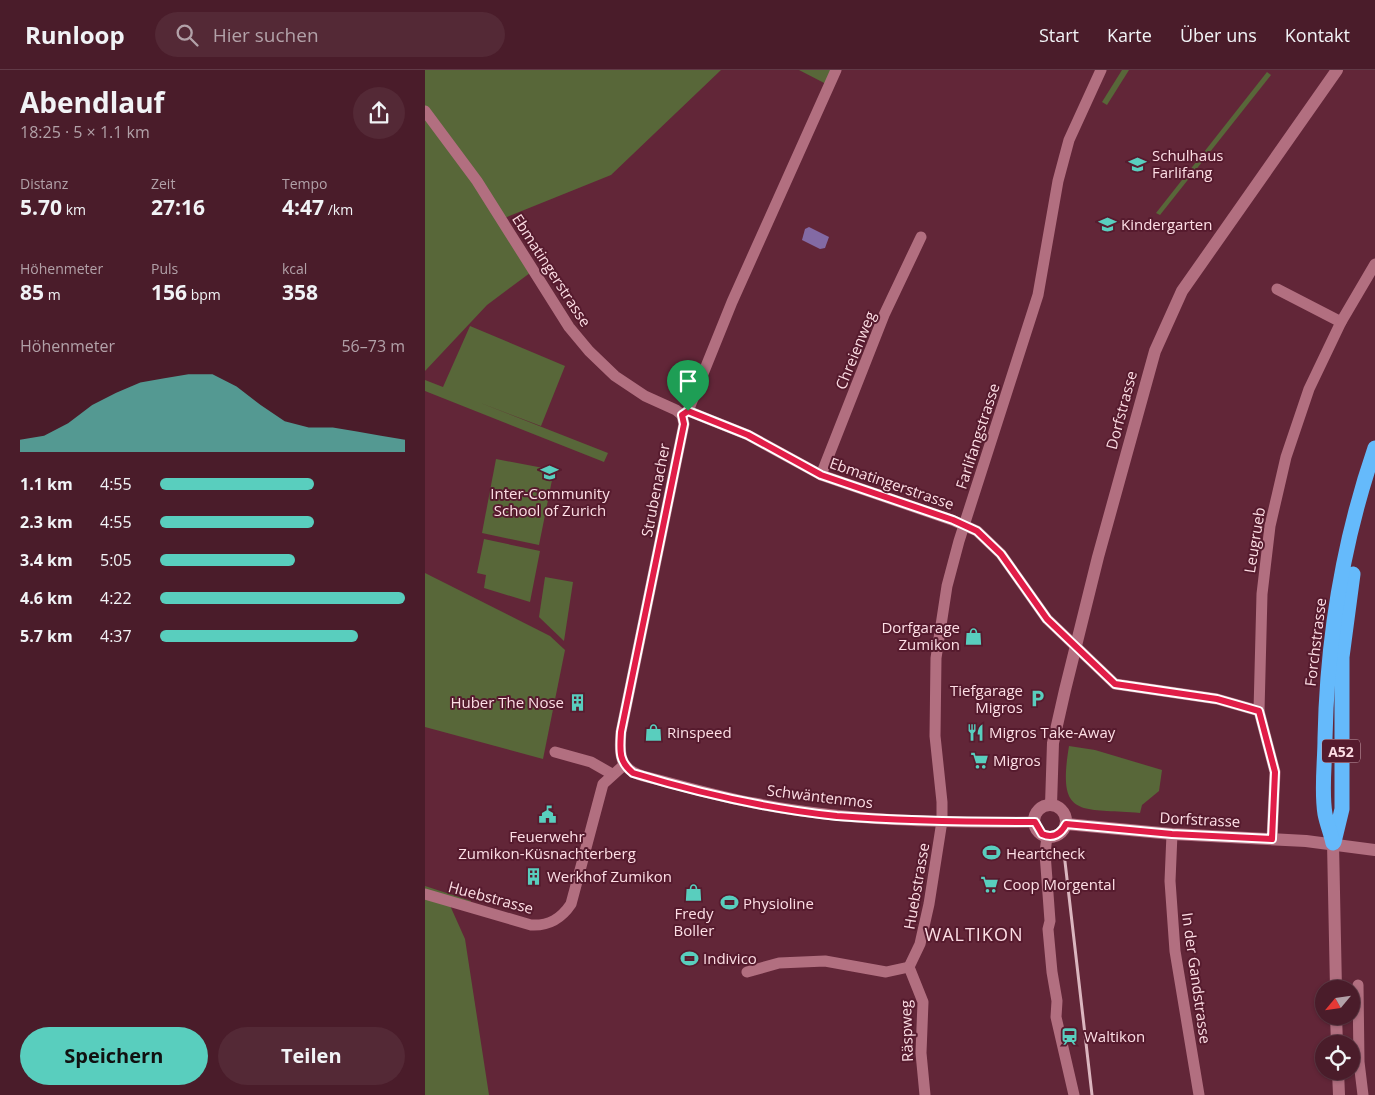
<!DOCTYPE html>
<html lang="de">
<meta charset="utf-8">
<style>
:root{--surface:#4a1c2a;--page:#542936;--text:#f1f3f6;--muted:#b2a1a8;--line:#613a47;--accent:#59cebe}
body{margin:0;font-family:"Open Sans",sans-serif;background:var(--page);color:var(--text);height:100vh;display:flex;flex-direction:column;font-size:19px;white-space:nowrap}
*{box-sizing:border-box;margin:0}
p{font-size:16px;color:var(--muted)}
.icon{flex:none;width:28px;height:28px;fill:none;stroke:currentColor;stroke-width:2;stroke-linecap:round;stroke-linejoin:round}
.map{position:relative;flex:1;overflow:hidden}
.drawer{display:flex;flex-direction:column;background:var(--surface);width:425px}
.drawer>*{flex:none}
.needle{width:32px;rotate:241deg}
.buttons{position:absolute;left:890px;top:910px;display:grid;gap:10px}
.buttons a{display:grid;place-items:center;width:45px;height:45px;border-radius:50%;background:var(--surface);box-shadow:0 1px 4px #0004,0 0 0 1px var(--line);font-size:25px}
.pin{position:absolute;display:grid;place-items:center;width:42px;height:42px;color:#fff;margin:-51px -21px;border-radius:50% 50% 50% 0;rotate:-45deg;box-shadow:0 0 5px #0007}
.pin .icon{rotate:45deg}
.round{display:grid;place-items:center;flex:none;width:52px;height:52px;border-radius:26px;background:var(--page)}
.overview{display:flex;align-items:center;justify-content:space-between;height:85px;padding:0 20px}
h1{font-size:28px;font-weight:700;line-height:38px}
.metrics{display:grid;grid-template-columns:repeat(3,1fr);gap:8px;height:85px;padding:5px 20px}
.metrics div{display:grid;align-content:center}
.metrics b{font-size:21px;font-weight:700}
.metrics small{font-size:14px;font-weight:400}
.metrics p{font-size:14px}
.chart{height:140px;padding:10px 20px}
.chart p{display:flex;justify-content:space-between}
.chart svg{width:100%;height:90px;margin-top:5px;fill:var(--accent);opacity:.7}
.action{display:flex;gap:10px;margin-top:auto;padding:10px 20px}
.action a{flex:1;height:58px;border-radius:30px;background:var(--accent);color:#111;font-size:20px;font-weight:700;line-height:58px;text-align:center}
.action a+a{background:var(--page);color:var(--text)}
ul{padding:0 20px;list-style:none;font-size:16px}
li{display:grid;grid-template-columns:80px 60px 1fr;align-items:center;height:38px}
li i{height:12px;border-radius:6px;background:var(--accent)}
header{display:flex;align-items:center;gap:30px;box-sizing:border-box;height:70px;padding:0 25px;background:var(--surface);border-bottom:1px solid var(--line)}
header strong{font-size:24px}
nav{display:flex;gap:28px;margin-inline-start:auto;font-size:18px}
.search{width:350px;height:45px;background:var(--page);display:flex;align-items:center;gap:12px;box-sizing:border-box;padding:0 18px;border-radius:28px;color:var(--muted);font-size:19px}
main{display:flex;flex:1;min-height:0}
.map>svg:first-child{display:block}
</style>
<header>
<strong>Runloop</strong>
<div class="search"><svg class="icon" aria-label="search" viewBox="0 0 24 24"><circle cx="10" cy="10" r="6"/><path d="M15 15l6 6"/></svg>Hier suchen</div>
<nav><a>Start</a><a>Karte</a><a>Über uns</a><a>Kontakt</a></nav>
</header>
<main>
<section class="drawer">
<div class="overview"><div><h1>Abendlauf</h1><p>18:25 · 5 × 1.1 km</p></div><a class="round"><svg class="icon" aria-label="share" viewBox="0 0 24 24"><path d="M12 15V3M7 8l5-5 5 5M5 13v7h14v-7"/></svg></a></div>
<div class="metrics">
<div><p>Distanz</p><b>5.70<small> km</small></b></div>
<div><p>Zeit</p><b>27:16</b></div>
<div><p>Tempo</p><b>4:47<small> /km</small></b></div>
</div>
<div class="metrics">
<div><p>Höhenmeter</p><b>85<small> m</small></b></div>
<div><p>Puls</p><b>156<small> bpm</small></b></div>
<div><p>kcal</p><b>358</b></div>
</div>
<div class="chart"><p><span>Höhenmeter</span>56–73 m</p>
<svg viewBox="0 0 160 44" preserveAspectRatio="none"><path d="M0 44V38L10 36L20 30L30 21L40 15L50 10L60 8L70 6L80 6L90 12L100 21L110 29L120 32L130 32L140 34L150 36L160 38V44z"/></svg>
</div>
<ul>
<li><b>1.1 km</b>4:55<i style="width:63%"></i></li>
<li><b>2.3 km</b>4:55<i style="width:63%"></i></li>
<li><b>3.4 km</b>5:05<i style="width:55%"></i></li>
<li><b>4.6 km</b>4:22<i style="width:100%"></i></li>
<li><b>5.7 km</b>4:37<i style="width:81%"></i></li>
</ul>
<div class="action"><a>Speichern</a><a>Teilen</a></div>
</section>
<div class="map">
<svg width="950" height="1025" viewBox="0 0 950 1025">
<rect width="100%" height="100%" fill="#622638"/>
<g fill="#586739">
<polygon points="0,0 296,0 186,105 77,149 109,200 62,235 0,301"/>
<polygon points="374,0 411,0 405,16"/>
<polygon points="697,0 704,0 682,35 677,32"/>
<polygon points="842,2 846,5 735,145 731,143"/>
<polygon points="45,256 140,296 116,356 53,332 183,383 179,392 0,321 0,310 18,317"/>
<polygon points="71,389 129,400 114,475 57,463"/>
<polygon points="59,469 115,481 105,532 59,518 61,505 52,503"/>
<polygon points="0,503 125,566 140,580 118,689 0,657"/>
<polygon points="120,507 148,512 139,571 114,547"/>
<path d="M 644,676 L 670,680 L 737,700 L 734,721 L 717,735 L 715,743 C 654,738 632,749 644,676 Z"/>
<polygon points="0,816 46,831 45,835 23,831 40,869 64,1025 0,1025"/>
</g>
<polygon fill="#836aa4" points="384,157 404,167 400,178 395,179 377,170 380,159"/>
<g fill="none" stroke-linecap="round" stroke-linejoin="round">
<g stroke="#b26f80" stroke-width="11">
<polyline points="0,41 52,111 144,257 164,281 190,306 220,326 251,340 257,345"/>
<polyline points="852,219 916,252"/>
<polyline points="263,341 323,365 396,405 527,450 552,461 576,484 622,549 690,614 792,629 834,641"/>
<polyline points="258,344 263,341 307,232 411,0"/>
<path d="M 257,345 L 259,354 L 196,662 C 194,684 194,699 218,706 C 255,715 291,726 329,733 C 420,751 517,753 610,752"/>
<polyline points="396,405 459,245 496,167"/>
<polyline points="130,682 166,692 187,704"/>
<polyline points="747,764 745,811 750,881 774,1025"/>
<polyline points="622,766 620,783 625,851 623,859 627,902 632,931 631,947 649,1025"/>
<polyline points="847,769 850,702 834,641 837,524 845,456 861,387 884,319 916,252 950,194"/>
<path d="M 0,824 L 106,855 C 124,856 136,849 146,834 L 178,714 L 199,695"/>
<polyline points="484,897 495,874 504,834 517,751 517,732 510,666 511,588 522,516 534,471 613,225 633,111 644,70 676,0"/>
<polyline points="484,897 498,932 496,983 500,1025"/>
<polyline points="322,902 354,893 400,891 461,902 484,897"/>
<polyline points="933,915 934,992 938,1025"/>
</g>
<g stroke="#b26f80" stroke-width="12">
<polyline points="626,735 628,673 640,620 673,487 730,281 757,221 912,0"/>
<circle cx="625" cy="751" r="16"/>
<polyline points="641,754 747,764 881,771 950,780"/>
<polyline points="908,773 911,919"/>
<polyline points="911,946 912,974"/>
<polyline points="913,1001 914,1025"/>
</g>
<g stroke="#65bafb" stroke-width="15">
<polyline points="909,772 917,739 917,587 928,504"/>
<path d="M 908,773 C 906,764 902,754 900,744 C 896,720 900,693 900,668 C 902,570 918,471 950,378"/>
</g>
<polyline stroke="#dbb6bf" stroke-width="3" points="639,783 667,1025"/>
</g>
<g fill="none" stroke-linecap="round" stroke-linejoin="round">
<defs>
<path id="route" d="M 263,341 L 323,365 L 396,405 L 528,450 L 552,461 L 576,484 L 622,549 L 690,614 L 792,629 L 834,641 L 850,702 L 847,769 L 747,764 L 641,754 C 636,764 628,769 617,764 L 610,752 C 544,752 478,751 412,746 C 344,739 274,723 208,703 C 193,691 195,680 196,662 L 259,354 L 257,345 Z"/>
</defs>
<use href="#route" stroke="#fff" stroke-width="10"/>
<use href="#route" stroke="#e11d48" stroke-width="6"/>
</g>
<defs>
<symbol id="school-bare" viewBox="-9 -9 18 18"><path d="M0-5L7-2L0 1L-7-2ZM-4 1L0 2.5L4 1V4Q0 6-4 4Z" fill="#59cebe" stroke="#561b2e" stroke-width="2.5" paint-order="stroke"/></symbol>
<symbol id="shop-bare" viewBox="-9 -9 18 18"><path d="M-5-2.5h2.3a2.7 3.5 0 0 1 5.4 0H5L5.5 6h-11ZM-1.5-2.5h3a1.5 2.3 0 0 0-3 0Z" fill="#59cebe" stroke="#561b2e" stroke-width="2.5" paint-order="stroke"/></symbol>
<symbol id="parking-bare" viewBox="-9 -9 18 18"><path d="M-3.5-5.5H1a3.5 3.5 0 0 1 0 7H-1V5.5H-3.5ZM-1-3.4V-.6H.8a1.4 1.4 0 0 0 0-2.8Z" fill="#59cebe" stroke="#561b2e" stroke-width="2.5" paint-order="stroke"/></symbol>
<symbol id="building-bare" viewBox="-9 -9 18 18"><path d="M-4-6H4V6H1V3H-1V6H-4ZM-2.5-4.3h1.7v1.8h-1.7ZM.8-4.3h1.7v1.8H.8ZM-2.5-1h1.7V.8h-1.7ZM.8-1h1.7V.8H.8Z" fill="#59cebe" stroke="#561b2e" stroke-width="2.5" paint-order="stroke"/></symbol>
<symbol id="restaurant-bare" viewBox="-9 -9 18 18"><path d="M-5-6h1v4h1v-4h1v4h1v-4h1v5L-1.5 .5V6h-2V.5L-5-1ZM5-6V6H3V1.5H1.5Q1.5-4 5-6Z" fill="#59cebe" stroke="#561b2e" stroke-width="2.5" paint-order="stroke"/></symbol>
<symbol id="supermarket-bare" viewBox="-9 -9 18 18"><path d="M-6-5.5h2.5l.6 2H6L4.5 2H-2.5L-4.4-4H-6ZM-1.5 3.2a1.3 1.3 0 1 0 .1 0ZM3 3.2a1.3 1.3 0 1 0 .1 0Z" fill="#59cebe" stroke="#561b2e" stroke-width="2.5" paint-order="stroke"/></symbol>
<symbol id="civic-bare" viewBox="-9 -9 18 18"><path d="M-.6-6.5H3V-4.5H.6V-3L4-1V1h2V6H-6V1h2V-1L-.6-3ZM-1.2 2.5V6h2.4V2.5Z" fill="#59cebe" stroke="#561b2e" stroke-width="2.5" paint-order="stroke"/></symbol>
<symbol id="stadium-bare" viewBox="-9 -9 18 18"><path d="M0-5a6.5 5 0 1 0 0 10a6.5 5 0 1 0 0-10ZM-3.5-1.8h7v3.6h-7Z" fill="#59cebe" stroke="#561b2e" stroke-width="2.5" paint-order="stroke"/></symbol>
<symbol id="station-bare" viewBox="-9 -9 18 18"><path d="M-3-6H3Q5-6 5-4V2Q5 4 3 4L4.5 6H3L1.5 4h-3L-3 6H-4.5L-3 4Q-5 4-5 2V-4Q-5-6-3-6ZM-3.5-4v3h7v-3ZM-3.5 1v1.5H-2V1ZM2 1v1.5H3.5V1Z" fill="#59cebe" stroke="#561b2e" stroke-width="2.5" paint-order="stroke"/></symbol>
</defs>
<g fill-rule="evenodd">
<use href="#school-bare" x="700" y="82" width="25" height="25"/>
<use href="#school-bare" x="670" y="142" width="25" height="25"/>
<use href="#school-bare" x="112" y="390" width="25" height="25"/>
<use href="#shop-bare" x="536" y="554" width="25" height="25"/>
<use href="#parking-bare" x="600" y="616" width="25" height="25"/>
<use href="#building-bare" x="140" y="620" width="25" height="25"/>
<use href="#shop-bare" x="216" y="650" width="25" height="25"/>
<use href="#restaurant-bare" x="538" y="650" width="25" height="25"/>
<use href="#supermarket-bare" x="542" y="678" width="25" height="25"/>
<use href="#civic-bare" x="110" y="732" width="25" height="25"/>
<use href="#stadium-bare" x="554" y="770" width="25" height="25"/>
<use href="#building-bare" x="96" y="794" width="25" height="25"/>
<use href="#supermarket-bare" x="552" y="802" width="25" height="25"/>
<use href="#shop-bare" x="256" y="810" width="25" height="25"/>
<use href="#stadium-bare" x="292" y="820" width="25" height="25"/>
<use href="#stadium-bare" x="252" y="876" width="25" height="25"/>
<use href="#station-bare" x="632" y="954" width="25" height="25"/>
</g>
<g text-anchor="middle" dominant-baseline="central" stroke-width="4" stroke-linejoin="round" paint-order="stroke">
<rect fill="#561b2e" stroke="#cba4ae" stroke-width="1" x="897" y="669.5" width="38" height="23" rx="4"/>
<g font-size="14" font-weight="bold" fill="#fddee5">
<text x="916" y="681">A52</text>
</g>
<g font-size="15" fill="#fddee5" stroke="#561b2e" text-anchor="start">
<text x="727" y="85">Schulhaus<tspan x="727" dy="17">Farlifang</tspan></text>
<text x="696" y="154">Kindergarten</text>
<text x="125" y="423" text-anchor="middle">Inter-Community<tspan x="125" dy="17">School of Zurich</tspan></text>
<text x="535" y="557" text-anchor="end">Dorfgarage<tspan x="535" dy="17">Zumikon</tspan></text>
<text x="598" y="620" text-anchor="end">Tiefgarage<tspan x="598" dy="17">Migros</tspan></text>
<text x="139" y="632" text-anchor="end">Huber The Nose</text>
<text x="242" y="662">Rinspeed</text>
<text x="564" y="662">Migros Take-Away</text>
<text x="568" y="690">Migros</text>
<text x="122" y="766" text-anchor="middle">Feuerwehr<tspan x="122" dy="17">Zumikon-Küsnachterberg</tspan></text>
<text x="581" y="783">Heartcheck</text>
<text x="122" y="806">Werkhof Zumikon</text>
<text x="578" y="814">Coop Morgental</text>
<text x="318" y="833">Physioline</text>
<text x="269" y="843" text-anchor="middle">Fredy<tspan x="269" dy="17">Boller</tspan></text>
<text x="278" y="888">Indivico</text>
<text x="659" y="966">Waltikon</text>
</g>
<g font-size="15" fill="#fddee5" stroke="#561b2e">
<text transform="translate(127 200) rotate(57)">Ebmatingerstrasse</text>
<text transform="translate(430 280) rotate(-68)">Chreienweg</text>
<text transform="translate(696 340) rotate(-75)">Dorfstrasse</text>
<text transform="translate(552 366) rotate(-72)">Farlifangstrasse</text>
<text transform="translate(467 413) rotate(19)">Ebmatingerstrasse</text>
<text transform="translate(230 420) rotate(-79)">Strubenacher</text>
<text transform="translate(829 470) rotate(-81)">Leugrueb</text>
<text transform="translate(890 572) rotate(-83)">Forchstrasse</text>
<text transform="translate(395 726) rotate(7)">Schwäntenmos</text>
<text transform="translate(775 749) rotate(3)">Dorfstrasse</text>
<text transform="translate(491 816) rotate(-80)">Huebstrasse</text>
<text transform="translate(66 827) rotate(15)">Huebstrasse</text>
<text transform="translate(772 908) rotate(82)">In der Gandstrasse</text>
<text transform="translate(481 961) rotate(-92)">Räspweg</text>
</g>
<g font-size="18" letter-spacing="1" fill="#fddee5" stroke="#561b2e">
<text x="549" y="864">WALTIKON</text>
</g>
</g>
</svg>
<div class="buttons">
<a><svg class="needle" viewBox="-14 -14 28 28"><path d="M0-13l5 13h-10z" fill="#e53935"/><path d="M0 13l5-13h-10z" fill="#b2a1a8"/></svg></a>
<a><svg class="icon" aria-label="locate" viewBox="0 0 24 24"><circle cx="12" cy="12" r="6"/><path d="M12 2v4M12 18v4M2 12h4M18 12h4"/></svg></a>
</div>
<div class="pin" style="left:263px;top:341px;background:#1e9e55"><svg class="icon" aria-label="arrive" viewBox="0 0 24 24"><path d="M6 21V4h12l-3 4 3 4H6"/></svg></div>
</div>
</main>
